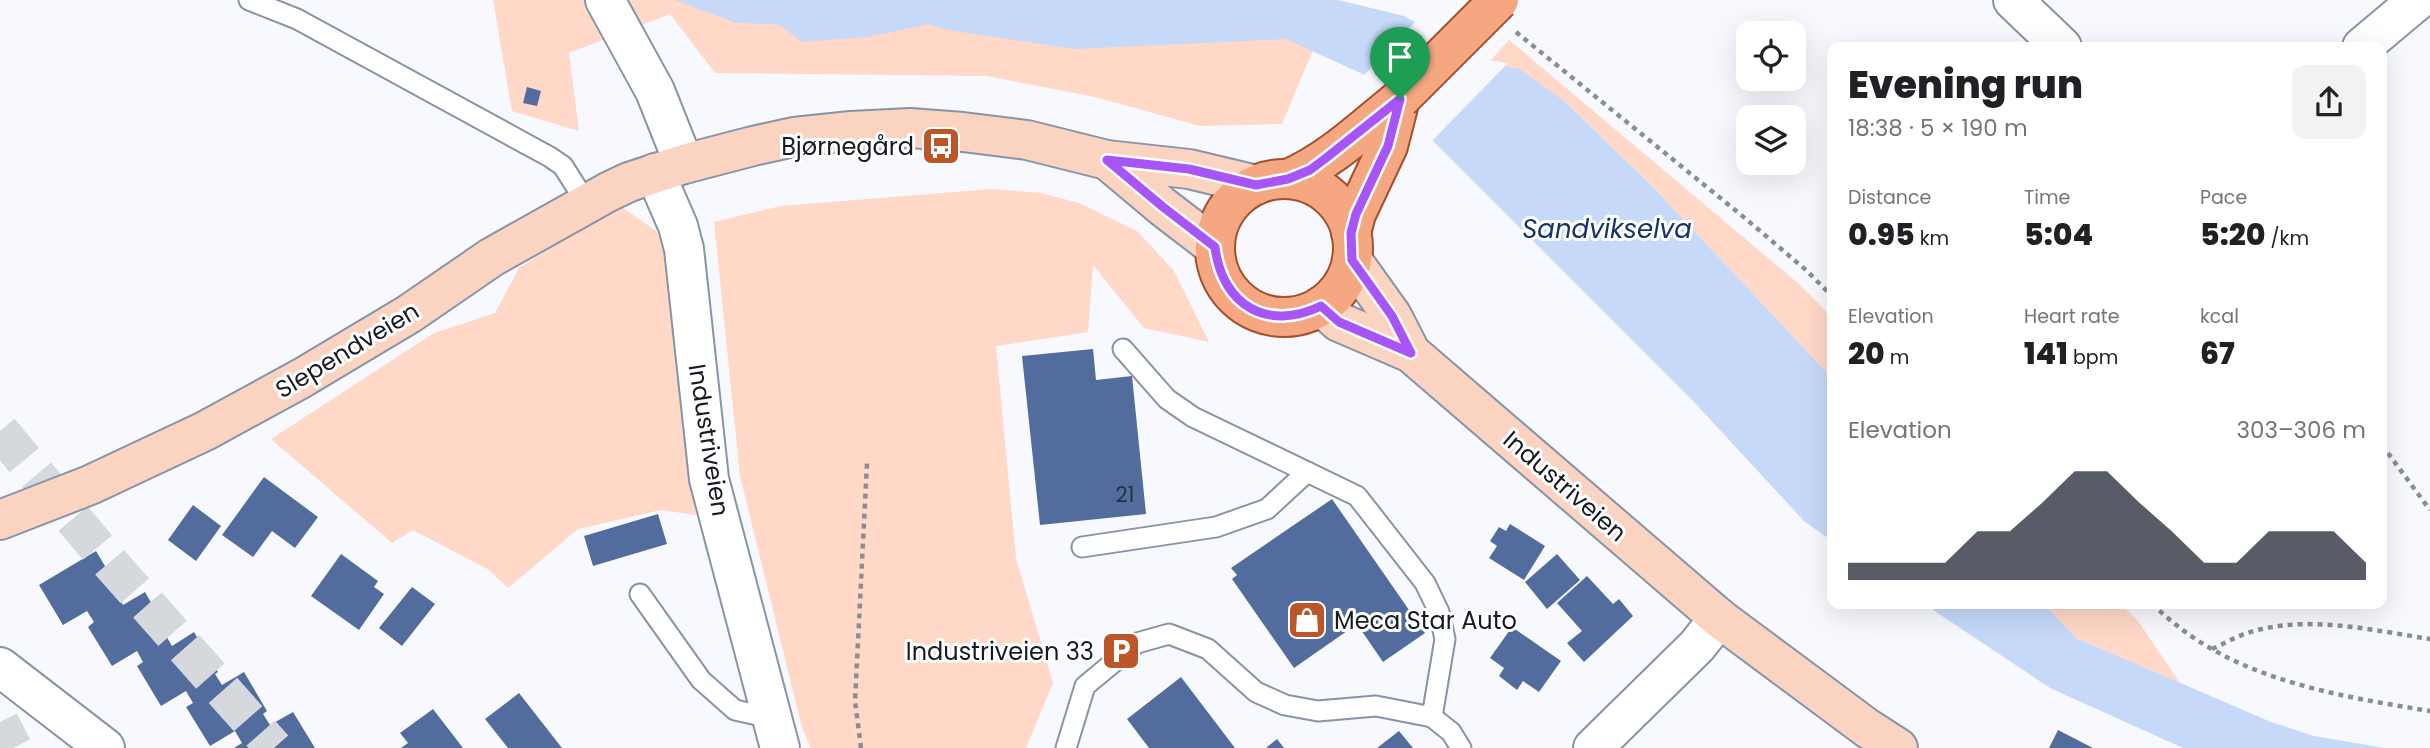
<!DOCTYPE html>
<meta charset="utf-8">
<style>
:root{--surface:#fff;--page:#f2f2f2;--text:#202124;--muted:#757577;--accent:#111827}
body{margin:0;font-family:Poppins,sans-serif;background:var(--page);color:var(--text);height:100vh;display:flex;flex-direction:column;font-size:26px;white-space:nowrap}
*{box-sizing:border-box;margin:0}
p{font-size:23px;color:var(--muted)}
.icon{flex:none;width:38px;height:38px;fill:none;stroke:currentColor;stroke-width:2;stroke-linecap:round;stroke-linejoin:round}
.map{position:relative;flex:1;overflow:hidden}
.drawer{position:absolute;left:1827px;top:42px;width:560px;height:567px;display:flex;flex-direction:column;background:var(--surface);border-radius:14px;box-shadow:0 7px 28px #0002}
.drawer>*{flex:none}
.tools{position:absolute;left:1736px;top:21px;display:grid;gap:14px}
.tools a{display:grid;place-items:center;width:70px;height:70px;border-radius:14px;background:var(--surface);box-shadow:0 7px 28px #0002;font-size:35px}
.pin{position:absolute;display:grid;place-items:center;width:60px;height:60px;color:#fff;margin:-72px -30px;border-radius:50% 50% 50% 0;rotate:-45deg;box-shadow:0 0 7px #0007}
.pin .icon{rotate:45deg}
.round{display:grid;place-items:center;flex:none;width:74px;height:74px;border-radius:14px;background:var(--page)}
.head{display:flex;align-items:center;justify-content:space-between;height:119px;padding:0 21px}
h1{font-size:38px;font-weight:800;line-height:52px}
.stats{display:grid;grid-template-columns:repeat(3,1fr);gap:10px;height:119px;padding:7px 21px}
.stats div{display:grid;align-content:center}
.stats b{font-size:30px;font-weight:800}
.stats small{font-size:19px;font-weight:400}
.stats p{font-size:19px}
.chart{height:196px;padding:14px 21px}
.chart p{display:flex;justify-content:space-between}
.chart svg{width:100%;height:126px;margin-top:7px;fill:var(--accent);opacity:.7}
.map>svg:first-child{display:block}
</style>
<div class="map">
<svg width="2430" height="748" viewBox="0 0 2430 748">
<rect width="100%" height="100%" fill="#f7f9fe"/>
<g fill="#ffd8c8">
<polygon points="493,0 1334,0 1282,124 1200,126 1095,97 987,76 715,73 670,14 569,53 579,131 512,111"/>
<polygon points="1509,40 1799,284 1832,317 1832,378 1651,185 1564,101 1488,63"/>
<polygon points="991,189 1041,193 1079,203 1137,231 1174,271 1209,342 1144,328 1093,265 1088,332 996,346 1016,558 1053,683 1026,748 811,748 802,728 740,476 714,222 781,206"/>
<polygon points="619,205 656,231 674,264 688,473 696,515 661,510 578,529 508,588 489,570 413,530 392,543 271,439 434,333 495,313 519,268"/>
<polygon points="2044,604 2121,604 2138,621 2180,683 2076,638"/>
</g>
<g fill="#c6d9f9">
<polygon points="675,0 1338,0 1404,16 1488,63 1520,69 1564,101 1651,185 1832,378 1832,541 1804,521 1695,403 1369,77 1286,39 1074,49 948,30 929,24 867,37 802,42 778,24 736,23"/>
<polygon points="1924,604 2044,604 2076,638 2271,722 2314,736 2385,748 2183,748 2050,688"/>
</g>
<polygon fill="#f7f9fe" points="1417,20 1489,60 1508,63 1430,143 1367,80 1362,77"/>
<g fill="#526d9d">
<polygon points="527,87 541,91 537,106 523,103"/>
<polygon points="1093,349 1096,380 1132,376 1146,514 1040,525 1022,356"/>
<polygon points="264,477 318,517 295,548 272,531 253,557 222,535"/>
<polygon points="1332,499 1425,633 1383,662 1357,624 1294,668 1232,579 1237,575 1231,568"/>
<polygon points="193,505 221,526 196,561 168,540"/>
<polygon points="658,514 667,544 593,566 584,536"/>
<polygon points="1510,524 1545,546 1524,580 1489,558 1497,546 1490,541 1499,527 1506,531"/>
<polygon points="96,551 120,591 116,594 123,605 145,592 168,632 165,634 172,646 194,632 218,672 215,674 222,685 244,672 267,711 263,714 270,725 293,712 315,748 234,748 242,743 235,731 210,746 186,707 193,703 186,691 161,706 137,666 143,662 137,651 112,666 88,627 94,622 87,611 63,625 39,585"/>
<polygon points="341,554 378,581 374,587 384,594 359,630 311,596"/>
<polygon points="1557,554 1580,580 1547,609 1525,582"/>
<polygon points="1587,576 1613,604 1619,599 1633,616 1584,662 1567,643 1582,631 1557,603"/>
<polygon points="412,587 435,604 402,646 379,628"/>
<polygon points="1512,627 1561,661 1539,692 1523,681 1517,690 1499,676 1504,668 1490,658"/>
<polygon points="1181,677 1235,748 1149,748 1127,719"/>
<polygon points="519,693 562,748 508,748 485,719"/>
<polygon points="433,709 463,748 401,748 408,743 400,733"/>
<polygon points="2058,730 2093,748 2049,748"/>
<polygon points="1399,731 1413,748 1377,748"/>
<polygon points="1277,739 1284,748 1266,748"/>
</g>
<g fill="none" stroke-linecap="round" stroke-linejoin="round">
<g stroke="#d5d8dd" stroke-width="38" stroke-dasharray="38 19" stroke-linecap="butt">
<polyline points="0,431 112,565 274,748"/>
<polyline points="0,722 13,748"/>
</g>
<defs>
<g id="lane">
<polyline points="249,0 297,19 550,157 563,166 587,204"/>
<polyline points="1123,349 1167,399 1193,417 1357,496 1425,583 1439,612 1445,639 1432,717"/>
<polyline points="1082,547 1216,527 1267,509 1307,472"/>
<polyline points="640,594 701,680 735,710 771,718"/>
<polyline points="1066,748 1085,686 1137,643 1169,634 1208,649 1256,692 1285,705 1318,711 1376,706 1432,717 1451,732 1461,748"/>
</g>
<g id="street">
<polyline points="605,0 655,91 684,164"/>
<polyline points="2013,0 2062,47"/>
<polyline points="2362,47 2418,0"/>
<polyline points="655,173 678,226 684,249 709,479 780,748"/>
<polyline points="0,667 105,748"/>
<polyline points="1593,748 1697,646 1719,618"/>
</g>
<g id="secondary">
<polyline points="1107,160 1163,207 1215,247"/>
<polyline points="1352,260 1392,316 1411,353"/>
<polyline points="1321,306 1339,322 1411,353 1719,618 1867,728 1898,748"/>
<polyline points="0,520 90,485 205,431 302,378 409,314 492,257 608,192 629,182 684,164 753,146 794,137 851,131 910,128 963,132 1027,140 1107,160 1189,169 1256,185"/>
</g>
<g id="primary">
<path d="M 1288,179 C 1330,161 1364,128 1400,99"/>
<circle cx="1284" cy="248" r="69"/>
<polyline points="1351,233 1356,214 1388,146 1400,99"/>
</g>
</defs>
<use href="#lane" stroke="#8793a6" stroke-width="23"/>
<use href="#street" stroke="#8793a6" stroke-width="42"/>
<use href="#secondary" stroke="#8793a6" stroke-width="42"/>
<use href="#primary" stroke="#a3502a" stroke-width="42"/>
<g stroke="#8a8e94" stroke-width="4.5" stroke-dasharray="5 5" stroke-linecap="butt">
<polyline points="1516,32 1740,214 1806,270 1832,296"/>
<polyline points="2382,445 2430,510"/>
<path d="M 2152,604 C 2165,616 2179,628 2194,638 C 2262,684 2350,698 2430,711"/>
<path d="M 2212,649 C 2224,644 2235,637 2247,633 C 2306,614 2371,630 2430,639"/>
<polyline points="861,748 855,701 867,463"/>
</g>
<use href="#lane" stroke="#fff" stroke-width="19"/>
<use href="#street" stroke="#fff" stroke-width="38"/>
<use href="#secondary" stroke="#fad3c1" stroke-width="38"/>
<use href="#primary" stroke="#f5a782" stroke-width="38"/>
<defs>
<polyline id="primary-bridge" points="1400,99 1499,0"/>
</defs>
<use href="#primary-bridge" stroke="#a3502a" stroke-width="42" stroke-linecap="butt"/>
<use href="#primary-bridge" stroke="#f5a782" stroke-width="38"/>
</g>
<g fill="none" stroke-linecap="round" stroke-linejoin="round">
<defs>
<path id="route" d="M 1400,99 L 1388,146 L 1356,214 L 1351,233 L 1352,260 L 1392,316 L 1411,353 L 1339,322 L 1321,306 C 1267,332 1222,305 1215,247 L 1163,207 L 1107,160 L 1189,169 L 1256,185 L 1288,179 L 1310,170 L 1326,158 Z"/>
</defs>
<use href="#route" stroke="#fff" stroke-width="14"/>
<use href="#route" stroke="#a855f7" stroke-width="9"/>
</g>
<defs>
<symbol id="bus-square" viewBox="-11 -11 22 22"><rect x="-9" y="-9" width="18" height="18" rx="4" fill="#bc5628" stroke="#fff"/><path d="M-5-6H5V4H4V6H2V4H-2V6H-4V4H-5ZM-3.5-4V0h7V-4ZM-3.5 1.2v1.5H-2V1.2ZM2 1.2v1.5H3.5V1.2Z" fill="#fff"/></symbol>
<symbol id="shop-square" viewBox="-11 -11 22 22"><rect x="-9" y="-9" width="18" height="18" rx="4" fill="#bc5628" stroke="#fff"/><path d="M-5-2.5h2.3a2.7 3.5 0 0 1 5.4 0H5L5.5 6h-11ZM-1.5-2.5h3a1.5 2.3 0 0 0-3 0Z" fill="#fff"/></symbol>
<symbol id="parking-square" viewBox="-11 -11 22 22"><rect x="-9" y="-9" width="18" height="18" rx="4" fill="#bc5628" stroke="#fff"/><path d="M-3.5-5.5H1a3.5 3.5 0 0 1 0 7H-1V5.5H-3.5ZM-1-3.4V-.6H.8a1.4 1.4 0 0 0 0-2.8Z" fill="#fff"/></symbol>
</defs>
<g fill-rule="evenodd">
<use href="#bus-square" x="919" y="124" width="44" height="44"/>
<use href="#shop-square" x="1285" y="598" width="44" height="44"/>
<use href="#parking-square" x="1099" y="629" width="44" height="44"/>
</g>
<g text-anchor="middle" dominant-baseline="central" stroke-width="6" stroke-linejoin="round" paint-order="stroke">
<g font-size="21" fill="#253041">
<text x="1125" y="494">21</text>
</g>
<g font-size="24" fill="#161b22" stroke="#fff" text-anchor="end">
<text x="914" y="146">Bjørnegård</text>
<text x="1334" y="620" text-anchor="start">Meca Star Auto</text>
<text x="1094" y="651">Industriveien 33</text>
</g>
<g font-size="24" fill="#161b22" stroke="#fff">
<text transform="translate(347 350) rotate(-31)">Slependveien</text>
<text transform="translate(709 440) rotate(81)">Industriveien</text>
<text transform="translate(1565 486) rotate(41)">Industriveien</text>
</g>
<g font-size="26" font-style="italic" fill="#14336f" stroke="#fff">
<text x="1607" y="229">Sandvikselva</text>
</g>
</g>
</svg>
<div class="tools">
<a><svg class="icon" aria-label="locate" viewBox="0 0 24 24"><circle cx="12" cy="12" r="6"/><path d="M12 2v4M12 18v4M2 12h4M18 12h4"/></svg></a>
<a><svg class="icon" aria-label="layers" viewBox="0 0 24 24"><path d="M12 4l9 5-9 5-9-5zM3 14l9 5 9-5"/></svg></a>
</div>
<div class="pin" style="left:1400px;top:99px;background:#1e9e55"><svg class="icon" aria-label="arrive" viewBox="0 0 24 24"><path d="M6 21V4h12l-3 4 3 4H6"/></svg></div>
<section class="drawer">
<div class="head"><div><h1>Evening run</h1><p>18:38 · 5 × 190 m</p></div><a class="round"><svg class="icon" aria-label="share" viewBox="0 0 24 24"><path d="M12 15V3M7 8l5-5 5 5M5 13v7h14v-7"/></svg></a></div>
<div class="stats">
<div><p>Distance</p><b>0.95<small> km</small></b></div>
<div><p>Time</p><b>5:04</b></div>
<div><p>Pace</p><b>5:20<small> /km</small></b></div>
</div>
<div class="stats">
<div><p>Elevation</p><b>20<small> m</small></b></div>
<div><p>Heart rate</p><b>141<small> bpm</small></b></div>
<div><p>kcal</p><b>67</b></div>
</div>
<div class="chart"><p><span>Elevation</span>303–306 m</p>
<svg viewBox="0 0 160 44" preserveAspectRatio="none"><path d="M0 44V38L10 38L20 38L30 38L40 27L50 27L60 17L70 6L80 6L90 17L100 27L110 38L120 38L130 27L140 27L150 27L160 38V44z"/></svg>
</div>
</section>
</div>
